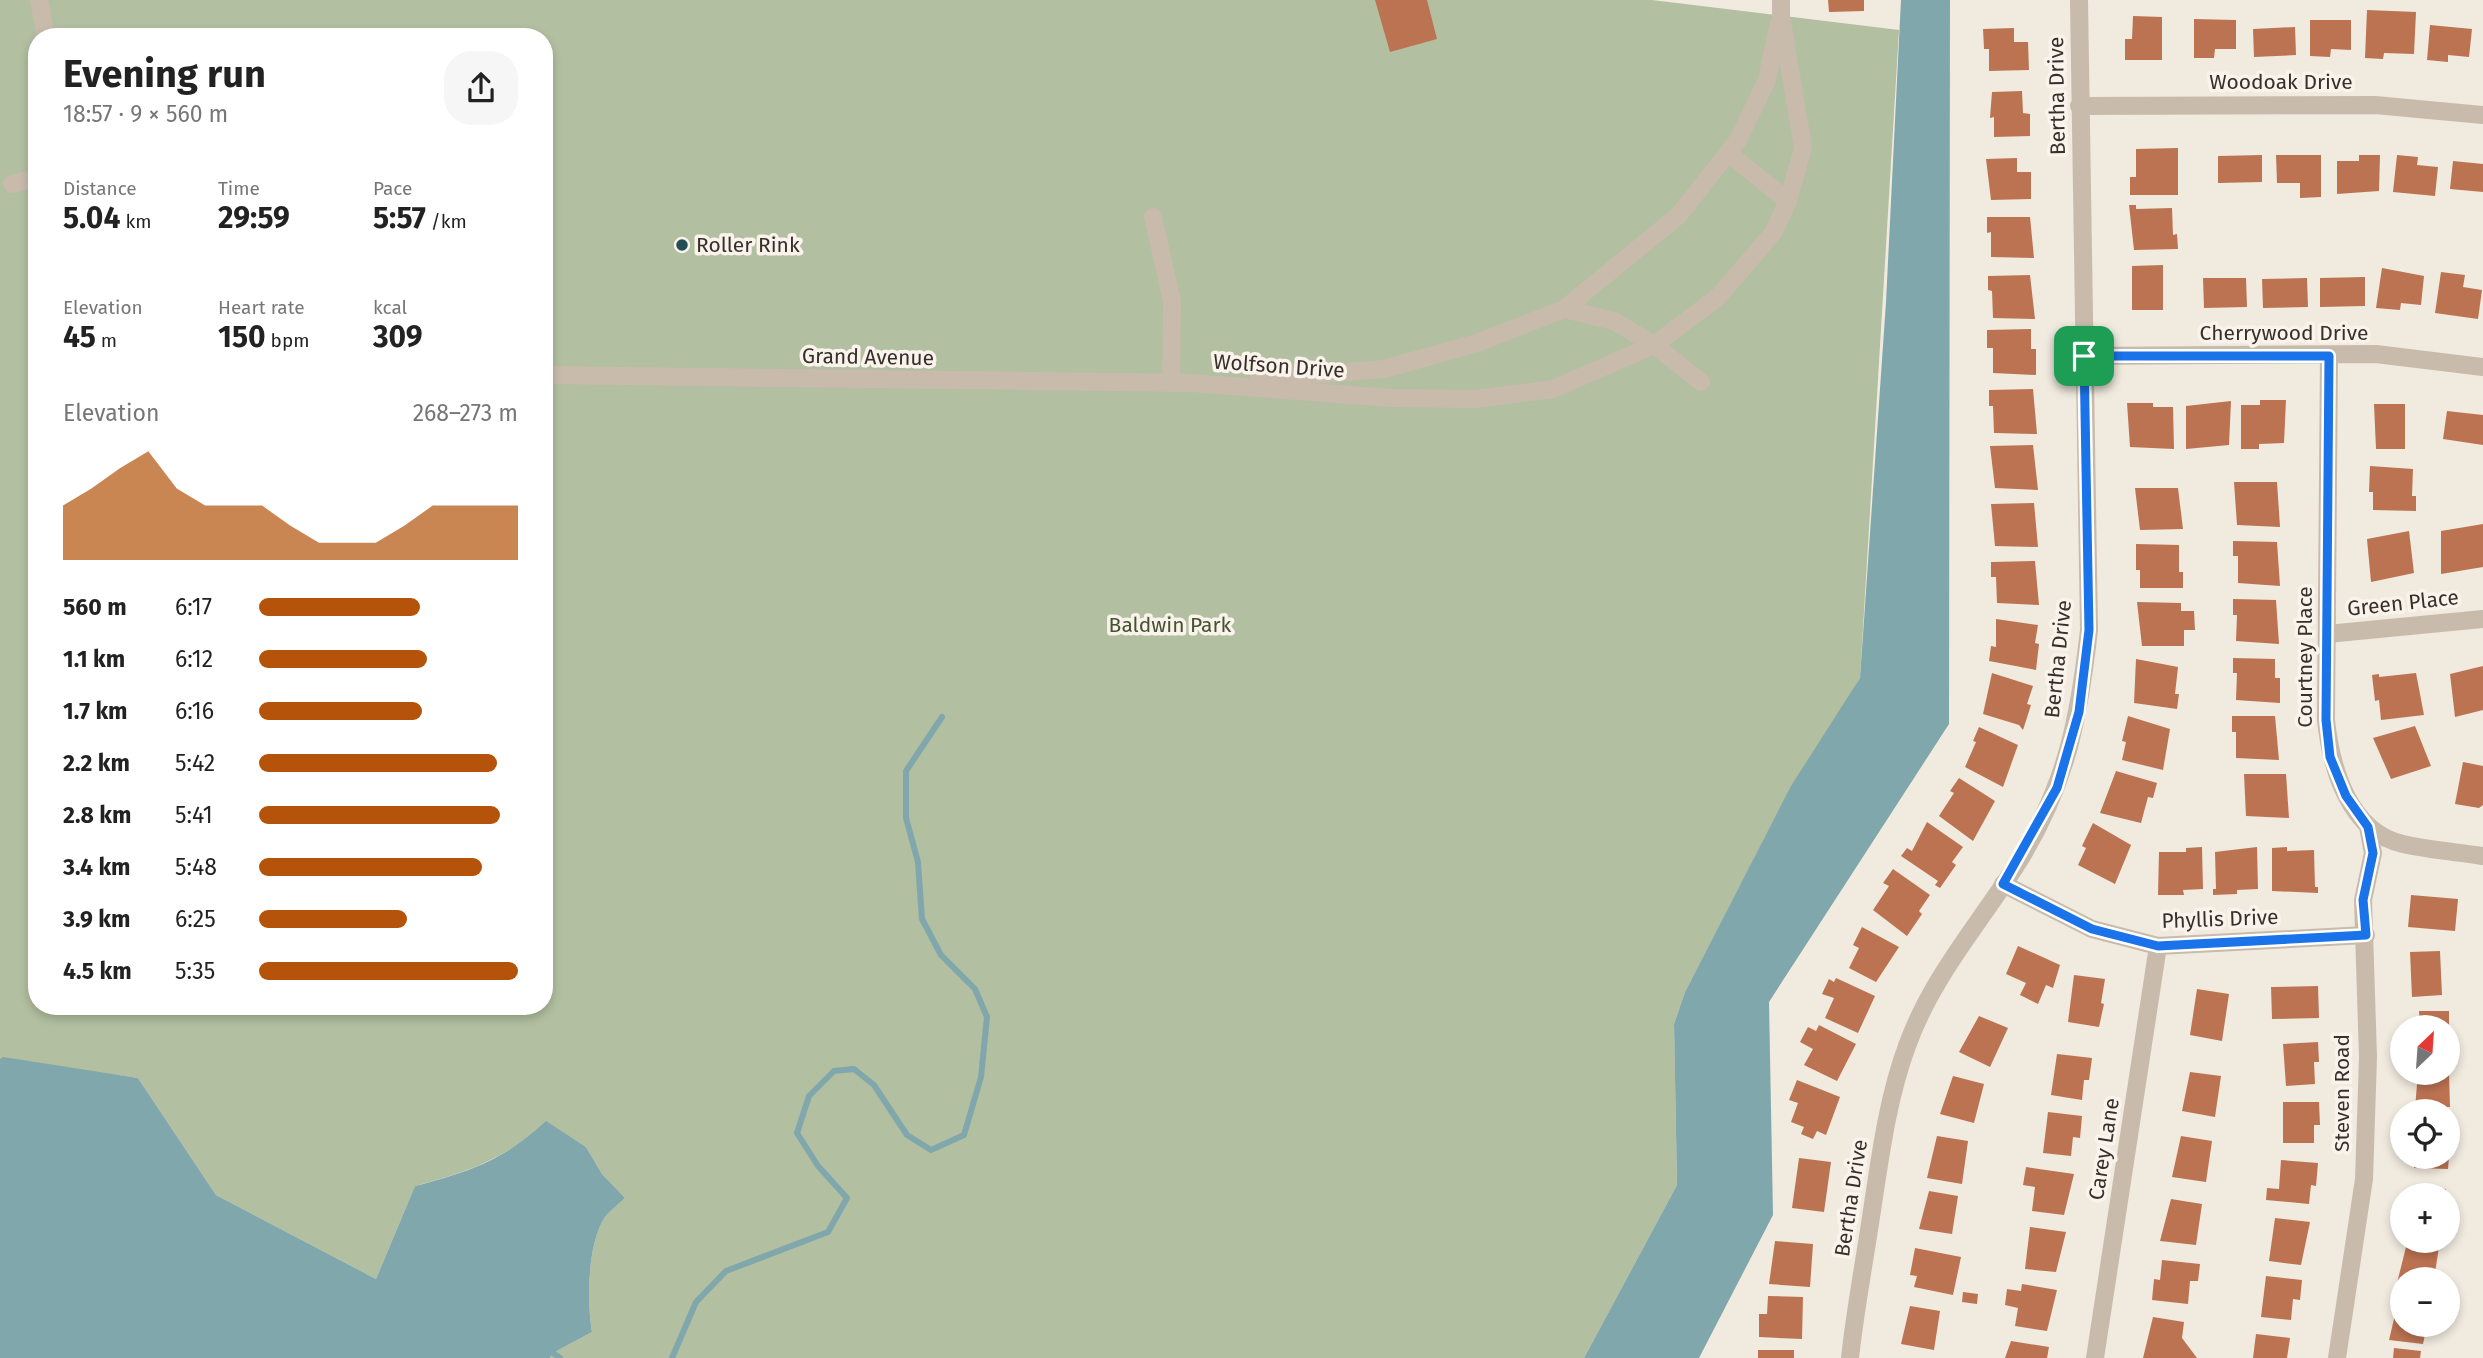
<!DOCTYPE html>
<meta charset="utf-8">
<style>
:root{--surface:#fff;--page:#f6f6f6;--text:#222;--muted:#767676;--accent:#b45309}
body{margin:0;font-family:"Fira Sans",sans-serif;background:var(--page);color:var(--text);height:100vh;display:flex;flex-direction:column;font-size:26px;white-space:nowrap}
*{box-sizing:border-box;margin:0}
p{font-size:23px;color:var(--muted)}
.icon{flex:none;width:38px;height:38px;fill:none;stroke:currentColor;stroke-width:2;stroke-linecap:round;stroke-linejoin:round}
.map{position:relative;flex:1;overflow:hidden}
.panel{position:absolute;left:28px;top:28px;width:525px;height:987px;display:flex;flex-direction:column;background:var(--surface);border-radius:28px;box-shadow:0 4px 10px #0003}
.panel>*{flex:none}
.needle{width:46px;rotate:25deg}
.buttons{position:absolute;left:2390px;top:1015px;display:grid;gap:14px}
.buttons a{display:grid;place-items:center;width:70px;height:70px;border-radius:50%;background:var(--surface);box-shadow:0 4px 10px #0003;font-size:35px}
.pin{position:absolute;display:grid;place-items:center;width:60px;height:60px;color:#fff;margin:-30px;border-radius:14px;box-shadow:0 4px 10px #0006}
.round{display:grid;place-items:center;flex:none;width:74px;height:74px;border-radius:28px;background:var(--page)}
.headline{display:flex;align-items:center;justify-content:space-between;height:119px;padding:0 35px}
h1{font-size:38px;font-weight:700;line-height:52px}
.metrics{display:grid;grid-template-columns:repeat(3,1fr);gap:10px;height:119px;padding:7px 35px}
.metrics div{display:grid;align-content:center}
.metrics b{font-size:30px;font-weight:700}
.metrics small{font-size:19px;font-weight:400}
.metrics p{font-size:19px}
.chart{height:196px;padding:14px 35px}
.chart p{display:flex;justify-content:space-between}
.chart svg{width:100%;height:126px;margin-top:7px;fill:var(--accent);opacity:.7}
ul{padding:0 35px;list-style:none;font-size:23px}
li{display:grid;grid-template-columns:112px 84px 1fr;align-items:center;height:52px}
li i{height:18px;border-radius:9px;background:var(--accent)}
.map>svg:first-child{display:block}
</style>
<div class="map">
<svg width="2483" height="1358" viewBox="0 0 2483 1358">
<rect width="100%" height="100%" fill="#f1eadf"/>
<path fill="#b2bfa0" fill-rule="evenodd" d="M 0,0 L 1652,0 L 1899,30 L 1860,678 L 1771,826 L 1685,992 L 1674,1024 L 1677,1185 L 1584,1358 L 550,1358 L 553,1353 L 592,1332 C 587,1302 587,1244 605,1217 C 609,1210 619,1204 625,1198 L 602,1174 L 586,1147 L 546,1122 C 502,1160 471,1171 415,1186 L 376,1279 L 216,1195 L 138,1078 L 0,1059 ZM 37,37 L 544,37 L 544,1006 L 37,1006 Z"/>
<g fill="#80a7ac">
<polygon points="1901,0 1950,0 1949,724 1769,1002 1773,1215 1699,1358 1584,1358 1677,1185 1674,1024 1685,992 1791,786 1860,678 1886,302"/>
<path d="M 3,1057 L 138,1078 L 216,1195 L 376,1279 L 415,1186 C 471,1171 502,1161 546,1121 L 586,1147 L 602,1174 L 625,1198 C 619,1204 610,1210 605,1217 C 587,1244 587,1302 592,1332 L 553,1353 L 550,1358 L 0,1358 L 0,1059 Z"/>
</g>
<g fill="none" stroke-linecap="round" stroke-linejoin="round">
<g stroke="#80a7ac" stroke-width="6">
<polyline points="553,1353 560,1358"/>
<polyline points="672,1358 696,1302 726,1271 828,1232 847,1198 818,1166 797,1133 809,1096 834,1071 854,1069 874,1085 907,1135 931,1150 964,1135 981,1077 987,1017 975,989 941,955 922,919 918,862 906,818 906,771 942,717"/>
</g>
</g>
<g fill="#bc7352">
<polygon points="1375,0 1427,0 1437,39 1390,52"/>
<polygon points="1828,0 1864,0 1864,11 1829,12"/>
<polygon points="2367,10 2416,12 2414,54 2384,53 2383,59 2365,58"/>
<polygon points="2133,16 2162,17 2162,60 2125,60 2125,39 2132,39"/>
<polygon points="2194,19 2236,20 2236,49 2215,49 2214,58 2194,58"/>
<polygon points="2310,20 2351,20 2351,50 2331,49 2330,57 2310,56"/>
<polygon points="2430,25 2472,29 2469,57 2448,55 2448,62 2427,60"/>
<polygon points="2295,27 2296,55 2254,57 2253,29"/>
<polygon points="2014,28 2014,42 2028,42 2029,70 1989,71 1989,49 1984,49 1983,29"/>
<polygon points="2022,91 2023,113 2030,114 2030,136 1994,137 1994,117 1990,118 1992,92"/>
<polygon points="2178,148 2178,195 2130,195 2130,177 2136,177 2136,149"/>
<polygon points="2262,155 2262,182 2218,183 2218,156"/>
<polygon points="2276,155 2321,155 2321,197 2300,198 2300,183 2277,183"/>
<polygon points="2359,155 2380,155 2379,191 2337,194 2337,161 2359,161"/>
<polygon points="2397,155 2418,157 2417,165 2438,167 2435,196 2393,192"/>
<polygon points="2017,158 2017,172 2031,172 2031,199 1991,200 1986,159"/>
<polygon points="2453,161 2483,164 2483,192 2450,189"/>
<polygon points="2129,205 2136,205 2136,209 2172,208 2173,235 2177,234 2178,249 2134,250"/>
<polygon points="1987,217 2030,217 2034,258 1991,257 1991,232 1987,233"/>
<polygon points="2163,265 2163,310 2132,310 2132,266"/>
<polygon points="2382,268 2424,276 2421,305 2401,303 2400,310 2376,308"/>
<polygon points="2441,272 2465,275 2463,287 2482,290 2478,319 2435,313"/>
<polygon points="2030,275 2035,319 1993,318 1992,291 1988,290 1988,276"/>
<polygon points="2365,277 2365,306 2320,307 2320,278"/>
<polygon points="2203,278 2246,278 2247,307 2204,308"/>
<polygon points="2307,278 2308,307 2263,308 2262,279"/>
<polygon points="2031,329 2031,349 2036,349 2036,375 1993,373 1993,348 1987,348 1987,330"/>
<polygon points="2033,389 2037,434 1994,433 1993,406 1989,406 1989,390"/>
<polygon points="2260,400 2286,400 2284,443 2259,444 2259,449 2241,449 2241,405 2260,405"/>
<polygon points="2231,401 2229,445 2186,449 2186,406"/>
<polygon points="2127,403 2153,403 2153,407 2173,407 2174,449 2130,447"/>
<polygon points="2374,404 2405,404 2405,449 2376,449"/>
<polygon points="2447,411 2483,415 2483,445 2443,439"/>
<polygon points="2033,445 2038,490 1995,488 1990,446"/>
<polygon points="2370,466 2413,469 2412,496 2416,496 2416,511 2373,510 2373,492 2369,492"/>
<polygon points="2234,482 2277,482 2280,527 2237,525"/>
<polygon points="2135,488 2178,488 2183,529 2140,530"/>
<polygon points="2034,503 2038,547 1995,546 1991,504"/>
<polygon points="2483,524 2483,567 2441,574 2441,531"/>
<polygon points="2409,531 2414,573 2371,582 2367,539"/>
<polygon points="2233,541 2277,542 2280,586 2238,583 2238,556 2233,556"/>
<polygon points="2136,544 2179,545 2179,572 2183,572 2183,588 2140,588 2140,570 2136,570"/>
<polygon points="2035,561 2039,605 1997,603 1996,577 1991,577 1991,562"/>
<polygon points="2233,599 2276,600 2279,644 2236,641 2237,615 2233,615"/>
<polygon points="2137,602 2181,603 2181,611 2194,611 2195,630 2184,630 2184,646 2142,646"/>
<polygon points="1996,619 2038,625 2035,643 2039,644 2036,670 1989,661 1991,646 1996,647"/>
<polygon points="2233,658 2275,659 2275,678 2280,678 2280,703 2236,700 2237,673 2233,673"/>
<polygon points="2136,659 2178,667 2175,694 2179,694 2177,709 2134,703"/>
<polygon points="2483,666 2483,710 2455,717 2450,674"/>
<polygon points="1992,673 2033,686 2027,704 2031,705 2023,730 2019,725 1983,714"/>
<polygon points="2416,673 2424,715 2381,720 2379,700 2375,701 2372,675 2379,674 2379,677"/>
<polygon points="2128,716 2170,729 2163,770 2122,760 2126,742 2122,741"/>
<polygon points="2232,716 2275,716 2279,760 2236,758 2236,732 2232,732"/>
<polygon points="2415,726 2431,766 2391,779 2373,738"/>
<polygon points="1979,727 2018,745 2003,787 1965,767 1976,742 1973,741"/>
<polygon points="2463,762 2483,766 2483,805 2479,808 2455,804"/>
<polygon points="2116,771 2157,783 2153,798 2148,797 2141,823 2100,813"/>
<polygon points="2244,774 2286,774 2289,818 2246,816"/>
<polygon points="1959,778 1995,801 1973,841 1939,816 1954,793 1950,791"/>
<polygon points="1927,822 1963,847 1952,862 1956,865 1940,888 1935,885 1938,881 1901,856 1907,848 1912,851"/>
<polygon points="2093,823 2131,845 2115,884 2078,865 2086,848 2082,846"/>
<polygon points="2202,847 2203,889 2183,890 2184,895 2158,895 2159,852 2186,852 2186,848"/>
<polygon points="2257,847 2258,889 2237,890 2237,894 2213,895 2213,889 2216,889 2215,852"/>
<polygon points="2287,847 2287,851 2314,850 2315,887 2318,887 2318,893 2272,891 2272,848"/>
<polygon points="1893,869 1930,895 1919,911 1922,914 1907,936 1873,910 1889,886 1883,883"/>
<polygon points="2411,895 2458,899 2455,931 2408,927"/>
<polygon points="1862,927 1899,947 1876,982 1849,968 1859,948 1853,945"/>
<polygon points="2018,946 2060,965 2053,988 2046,985 2038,1004 2020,995 2026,983 2006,974"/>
<polygon points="2440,951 2442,995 2412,997 2410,952"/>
<polygon points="2074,975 2105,979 2101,1003 2104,1004 2099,1027 2068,1022"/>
<polygon points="1836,978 1875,996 1858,1033 1825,1018 1834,998 1822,994 1829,979 1834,982"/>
<polygon points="2318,986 2319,1018 2272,1019 2271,987"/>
<polygon points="2197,989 2229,994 2222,1041 2190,1035"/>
<polygon points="2419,1011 2449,1011 2449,1027 2420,1027"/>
<polygon points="1979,1016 2008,1028 1990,1067 1959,1052"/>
<polygon points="1819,1025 1856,1044 1837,1081 1804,1065 1813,1049 1800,1042 1808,1027 1816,1031"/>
<polygon points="2318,1042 2319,1062 2314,1062 2315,1084 2286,1086 2283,1044"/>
<polygon points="2057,1054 2092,1058 2089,1080 2084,1080 2082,1100 2051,1095"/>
<polygon points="2190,1072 2221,1076 2215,1117 2182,1111"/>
<polygon points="2418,1073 2449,1073 2450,1107 2415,1108"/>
<polygon points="1953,1076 1984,1084 1974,1123 1940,1114"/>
<polygon points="1797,1080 1840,1097 1826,1135 1817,1131 1813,1139 1801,1134 1804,1127 1791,1122 1798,1103 1789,1100"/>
<polygon points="2283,1102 2319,1102 2320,1125 2314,1125 2314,1143 2283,1143"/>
<polygon points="2048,1112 2082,1116 2080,1138 2073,1137 2071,1156 2043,1153"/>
<polygon points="1937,1136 1968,1141 1962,1184 1927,1178"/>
<polygon points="2181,1136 2212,1141 2206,1182 2172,1177"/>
<polygon points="2414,1157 2449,1157 2448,1169 2414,1168"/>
<polygon points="1799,1158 1831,1162 1824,1212 1792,1208"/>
<polygon points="2281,1160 2318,1163 2316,1186 2311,1185 2309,1204 2266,1200 2267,1188 2279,1189"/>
<polygon points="2026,1167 2074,1174 2064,1215 2032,1211 2035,1187 2023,1185"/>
<polygon points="2415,1186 2446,1189 2445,1195 2414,1195"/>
<polygon points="1929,1191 1958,1196 1952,1234 1919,1229"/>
<polygon points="2171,1199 2202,1204 2196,1245 2160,1241"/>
<polygon points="2275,1218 2310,1222 2301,1265 2269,1261"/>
<polygon points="2030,1227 2066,1232 2056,1272 2025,1269"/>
<polygon points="1775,1241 1813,1244 1810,1287 1769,1284"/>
<polygon points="2407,1243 2439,1247 2434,1279 2403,1279 2403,1283 2397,1283"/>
<polygon points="1915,1248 1961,1257 1953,1295 1914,1287 1917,1276 1910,1275"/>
<polygon points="2162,1260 2200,1264 2198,1281 2190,1281 2188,1304 2152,1300 2154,1279 2160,1280"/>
<polygon points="2266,1276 2302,1280 2300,1300 2293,1299 2291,1320 2261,1317"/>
<polygon points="2022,1284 2057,1290 2047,1331 2015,1326 2018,1308 2005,1305 2007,1289 2021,1291"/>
<polygon points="1963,1292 1978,1294 1977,1304 1962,1302"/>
<polygon points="1768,1296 1803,1297 1802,1339 1759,1337 1759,1314 1767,1314"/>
<polygon points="2399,1298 2403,1299 2403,1325 2427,1325 2423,1344 2389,1340"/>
<polygon points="1910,1306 1940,1311 1934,1350 1901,1344"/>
<polygon points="2153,1317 2184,1322 2182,1338 2197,1358 2143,1358"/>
<polygon points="2256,1334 2290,1338 2287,1358 2253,1358"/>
<polygon points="2011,1341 2049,1347 2047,1358 2005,1358"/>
<polygon points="2394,1348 2421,1351 2420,1358 2393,1358"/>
<rect x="1758" y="1350" width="36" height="8"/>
</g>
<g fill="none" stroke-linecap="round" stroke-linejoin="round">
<g stroke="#c8bbac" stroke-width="18">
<polyline points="39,0 46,37"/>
<polyline points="2079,106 2375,105 2483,115"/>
<polyline points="1728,153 1788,201"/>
<polyline points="12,184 37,178"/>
<polyline points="1153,217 1172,301 1171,383"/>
<polyline points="1564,309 1614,321 1654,345 1701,382"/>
<polyline points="2084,356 2376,354 2483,367"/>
<path d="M 2329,356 L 2326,720 C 2331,768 2349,832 2403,844 C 2429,850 2457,852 2483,856"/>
<polyline points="544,375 1191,383 1391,398 1475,399 1553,389 1654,345 1718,297 1773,233 1788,201 1803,148 1781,16 1781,0"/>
<polyline points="1258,379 1384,369 1477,343 1564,309 1679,215 1738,140 1767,80 1778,26"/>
<polyline points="2327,634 2483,619"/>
<polyline points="2003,884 2092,929 2158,946 2366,935"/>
<path d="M 1850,1358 C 1855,1311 1864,1264 1871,1217 C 1880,1159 1887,1100 1907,1046 C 1932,976 1981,922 2019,861 C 2067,783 2079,718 2089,630 L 2079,0"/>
<polyline points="2095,1358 2158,946"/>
<polyline points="2337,1358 2364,1179 2368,1057 2363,900 2373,853 2368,827"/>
</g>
</g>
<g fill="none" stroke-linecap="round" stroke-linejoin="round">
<defs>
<polygon id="route" points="2084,356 2329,356 2326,720 2330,757 2346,796 2368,827 2373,853 2363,900 2366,935 2158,946 2092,929 2003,884 2057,788 2079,712 2089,630"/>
</defs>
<use href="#route" stroke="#fff" stroke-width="14"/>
<use href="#route" stroke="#1a73e8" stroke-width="9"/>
</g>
<circle fill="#234e55" stroke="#f9f3eb" stroke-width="2.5" cx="682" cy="245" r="7"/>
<g text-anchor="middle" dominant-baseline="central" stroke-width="7" stroke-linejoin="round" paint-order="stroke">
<g font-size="21" fill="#372f2a" stroke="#f9f3eb">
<text x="2281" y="82">Woodoak Drive</text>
<text transform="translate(2057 96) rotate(-91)">Bertha Drive</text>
<text x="2284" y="333">Cherrywood Drive</text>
<text transform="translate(868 357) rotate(1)">Grand Avenue</text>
<text transform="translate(1279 366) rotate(4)">Wolfson Drive</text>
<text transform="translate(2403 603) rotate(-6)">Green Place</text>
<text transform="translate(2305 657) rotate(-90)">Courtney Place</text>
<text transform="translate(2058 659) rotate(-84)">Bertha Drive</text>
<text transform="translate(2220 919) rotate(-2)">Phyllis Drive</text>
<text transform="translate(2342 1093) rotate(-90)">Steven Road</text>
<text transform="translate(2104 1149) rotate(-81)">Carey Lane</text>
<text transform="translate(1851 1198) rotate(-81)">Bertha Drive</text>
</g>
<g font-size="21" fill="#372f2a" stroke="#f9f3eb" text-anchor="start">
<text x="696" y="245">Roller Rink</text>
</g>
<g font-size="21" fill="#445330" stroke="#f9f3eb">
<text x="1170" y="625">Baldwin Park</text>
</g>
</g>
</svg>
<div class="buttons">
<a><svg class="needle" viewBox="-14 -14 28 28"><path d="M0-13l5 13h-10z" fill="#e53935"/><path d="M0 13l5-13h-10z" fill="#767676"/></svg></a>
<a><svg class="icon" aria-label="locate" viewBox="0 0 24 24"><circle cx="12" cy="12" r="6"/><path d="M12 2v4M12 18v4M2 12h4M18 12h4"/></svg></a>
<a>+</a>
<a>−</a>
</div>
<div class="pin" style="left:2084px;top:356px;background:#1e9e55"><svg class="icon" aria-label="arrive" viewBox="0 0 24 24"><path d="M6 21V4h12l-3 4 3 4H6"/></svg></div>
<section class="panel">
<div class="headline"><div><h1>Evening run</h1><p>18:57 · 9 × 560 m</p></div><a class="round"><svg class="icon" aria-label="share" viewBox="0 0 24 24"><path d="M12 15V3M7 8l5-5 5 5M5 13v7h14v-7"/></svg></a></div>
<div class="metrics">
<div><p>Distance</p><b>5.04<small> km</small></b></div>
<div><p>Time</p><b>29:59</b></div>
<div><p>Pace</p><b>5:57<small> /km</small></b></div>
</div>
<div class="metrics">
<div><p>Elevation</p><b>45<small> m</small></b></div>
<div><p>Heart rate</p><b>150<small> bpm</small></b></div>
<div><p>kcal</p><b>309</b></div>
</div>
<div class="chart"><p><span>Elevation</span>268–273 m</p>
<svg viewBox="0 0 160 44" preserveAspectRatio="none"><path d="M0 44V25L10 19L20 12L30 6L40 19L50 25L60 25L70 25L80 32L90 38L100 38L110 38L120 32L130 25L140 25L150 25L160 25V44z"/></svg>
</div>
<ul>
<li><b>560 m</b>6:17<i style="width:62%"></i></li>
<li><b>1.1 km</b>6:12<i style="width:65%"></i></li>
<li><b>1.7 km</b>6:16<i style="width:63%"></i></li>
<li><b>2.2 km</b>5:42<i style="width:92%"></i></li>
<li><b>2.8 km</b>5:41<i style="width:93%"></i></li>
<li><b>3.4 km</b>5:48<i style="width:86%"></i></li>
<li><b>3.9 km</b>6:25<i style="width:57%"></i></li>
<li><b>4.5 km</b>5:35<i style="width:100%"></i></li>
</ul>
</section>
</div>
